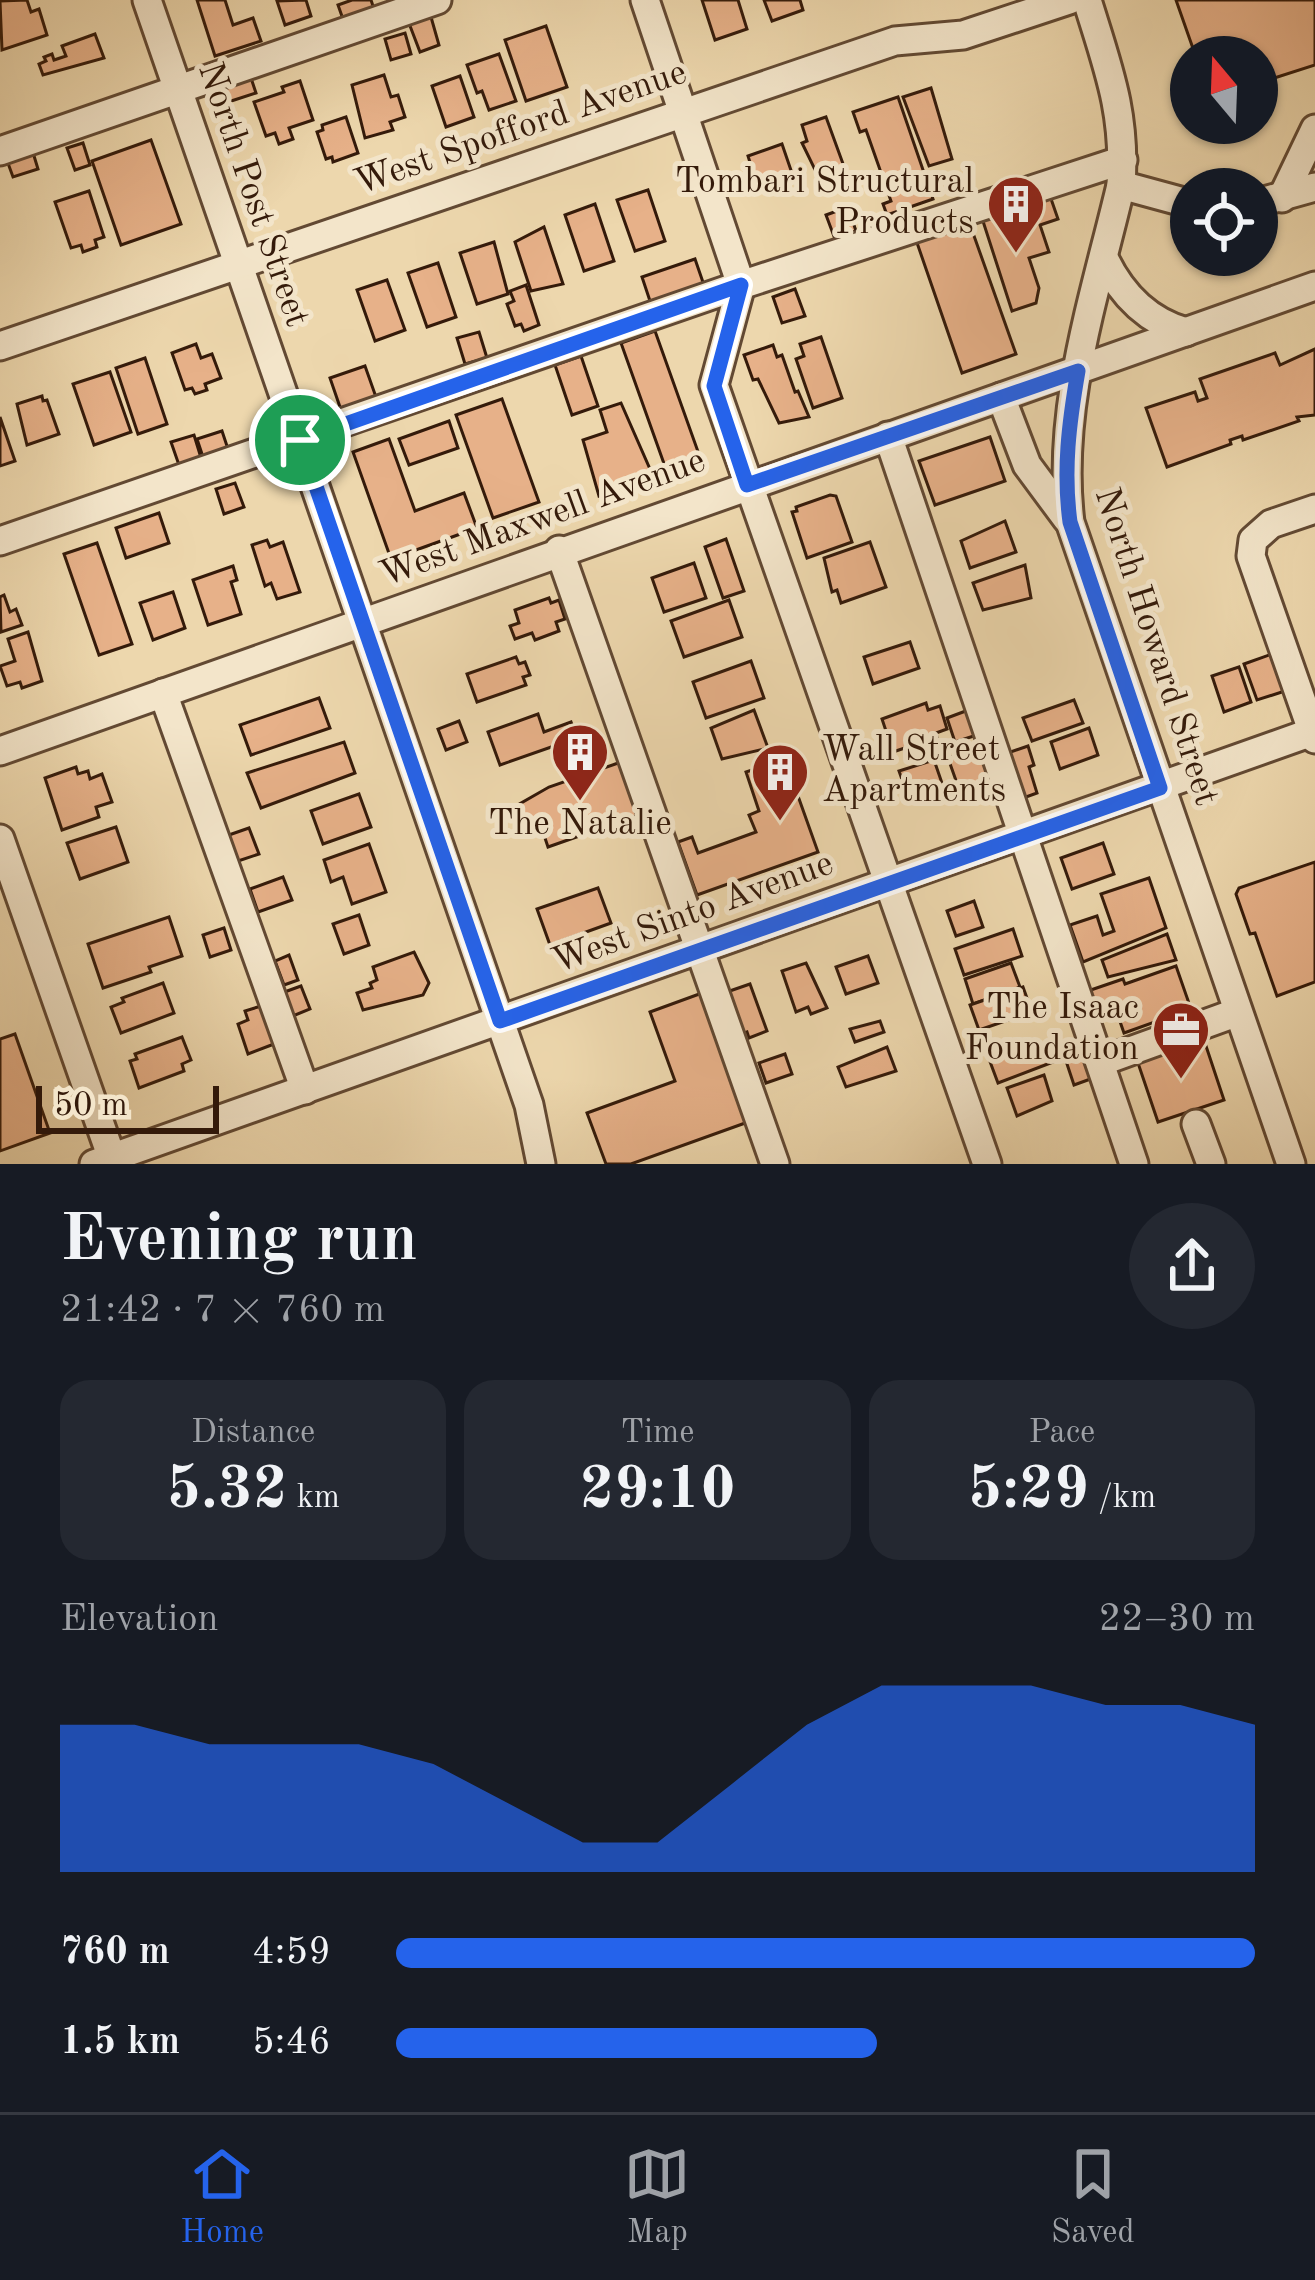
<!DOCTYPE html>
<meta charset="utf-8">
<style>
:root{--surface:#171b24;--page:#242831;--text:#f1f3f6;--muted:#9ea1a6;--line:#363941;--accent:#2563eb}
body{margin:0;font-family:"Old Standard TT",serif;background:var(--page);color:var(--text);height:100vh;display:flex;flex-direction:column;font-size:45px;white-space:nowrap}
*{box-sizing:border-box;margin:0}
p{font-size:39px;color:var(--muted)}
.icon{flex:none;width:66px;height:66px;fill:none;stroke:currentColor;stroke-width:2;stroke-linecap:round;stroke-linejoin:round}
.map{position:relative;height:1164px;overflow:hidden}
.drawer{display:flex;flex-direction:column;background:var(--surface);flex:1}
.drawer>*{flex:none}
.needle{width:78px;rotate:341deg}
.controls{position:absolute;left:1170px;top:36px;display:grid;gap:24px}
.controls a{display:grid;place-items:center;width:108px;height:108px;border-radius:50%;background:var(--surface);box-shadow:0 3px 9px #0004;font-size:60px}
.scale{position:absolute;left:36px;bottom:30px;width:183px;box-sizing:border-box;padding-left:12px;border:6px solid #341a0a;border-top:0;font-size:33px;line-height:42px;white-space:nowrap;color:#341a0a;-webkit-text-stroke:9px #f3e5ca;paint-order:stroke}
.pin{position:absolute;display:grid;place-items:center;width:102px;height:102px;color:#fff;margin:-51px;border:6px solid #fff;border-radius:50%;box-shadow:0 3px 12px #0007}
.round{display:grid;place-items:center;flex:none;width:126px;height:126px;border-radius:63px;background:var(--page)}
.summary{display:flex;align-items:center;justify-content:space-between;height:204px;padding:0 60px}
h1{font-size:66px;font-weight:700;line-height:90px}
.stats{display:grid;grid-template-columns:repeat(3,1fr);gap:18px;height:204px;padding:12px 60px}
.stats div{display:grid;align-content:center;border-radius:30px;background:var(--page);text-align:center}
.stats b{font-size:60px;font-weight:700}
.stats small{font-size:33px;font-weight:400}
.stats p{font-size:33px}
.chart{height:336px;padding:24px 60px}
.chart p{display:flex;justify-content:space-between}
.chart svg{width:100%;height:216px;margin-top:12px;fill:var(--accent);opacity:.7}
ul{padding:0 60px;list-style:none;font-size:39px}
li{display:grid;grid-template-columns:192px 144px 1fr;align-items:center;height:90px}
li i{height:30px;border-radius:15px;background:var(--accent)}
.tabs{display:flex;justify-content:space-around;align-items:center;height:168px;border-top:3px solid var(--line);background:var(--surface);font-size:33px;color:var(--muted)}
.tabs a{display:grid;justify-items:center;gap:6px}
.tabs .current{color:var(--accent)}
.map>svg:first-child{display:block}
</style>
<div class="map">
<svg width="1315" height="1164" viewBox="0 0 1315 1164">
<rect width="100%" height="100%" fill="#edd7ad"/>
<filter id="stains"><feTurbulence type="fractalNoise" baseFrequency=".00167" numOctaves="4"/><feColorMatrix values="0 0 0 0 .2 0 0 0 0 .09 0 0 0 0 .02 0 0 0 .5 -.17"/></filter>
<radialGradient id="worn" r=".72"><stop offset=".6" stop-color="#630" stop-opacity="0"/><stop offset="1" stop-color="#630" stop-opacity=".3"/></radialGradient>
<g fill="#e7b189" stroke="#341a0a" stroke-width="3">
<polygon points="27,0 31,12 39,9 47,35 2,50 0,1"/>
<polygon points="197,0 225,0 233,25 253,18 261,41 215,56"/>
<polygon points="306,0 311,16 285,25 277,1"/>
<polygon points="352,0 371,0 375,12 344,22 338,5"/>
<polygon points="702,0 738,0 747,29 715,40"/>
<polygon points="764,0 800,0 803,10 772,21"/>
<polygon points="1176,0 1315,0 1315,65 1265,81 1257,99 1257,57 1196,57"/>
<polygon points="429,10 439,45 420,52 407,18"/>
<polygon points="546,26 567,87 526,101 505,40"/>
<polygon points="405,33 411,54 391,60 385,39"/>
<polygon points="95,34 104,58 43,75 39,64 46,61 44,57 52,54 54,60 66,56 62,46"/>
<polygon points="499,54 516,101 489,110 482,91 477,93 467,65"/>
<polygon points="249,72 256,93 225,103 218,83"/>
<polygon points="384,75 391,97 398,95 405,117 390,122 393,130 365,138 352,85"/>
<polygon points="460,76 474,117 446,127 432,86"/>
<polygon points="300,81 313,120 289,128 293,139 279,144 275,133 266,136 254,102 284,92 282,87"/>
<polygon points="931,88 952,159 929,166 903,97"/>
<polygon points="898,97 933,199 887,215 883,204 891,201 866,130 860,132 853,112"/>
<polygon points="346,117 358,153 333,162 332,157 326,159 317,132 323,130 322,125"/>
<polygon points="826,117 846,172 820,180 802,143 807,141 802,125"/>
<polygon points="151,140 181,224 121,245 92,161"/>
<polygon points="83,143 90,165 75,170 67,148"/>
<polygon points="782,144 795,182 777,188 773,176 756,182 748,156"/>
<polygon points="31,146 38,169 13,177 5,155"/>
<polygon points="648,190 665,241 635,251 617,200"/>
<polygon points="89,191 104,237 95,240 97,247 83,252 81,245 71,248 55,202"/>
<polygon points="1049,193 1058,219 1040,225 1049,252 1029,258 1039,288 1036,303 1012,311 981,215"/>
<polygon points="595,204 614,261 584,271 565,215"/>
<polygon points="848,207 856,231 835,239 826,215"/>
<polygon points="968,219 1016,354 962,373 915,237"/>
<polygon points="544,227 563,284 531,291 515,242"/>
<polygon points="494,242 508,294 477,304 460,253"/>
<polygon points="695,259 705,288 652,307 642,277"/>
<polygon points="438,263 456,317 427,327 408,273"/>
<polygon points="387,280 405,330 375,341 357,290"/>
<polygon points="526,285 539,325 524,331 521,324 515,326 507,304 514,301 510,291"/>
<polygon points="795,289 805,316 782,323 773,297"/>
<polygon points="655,331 701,460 667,472 621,343"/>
<polygon points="479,332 487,358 465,364 457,338"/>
<polygon points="821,337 842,398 813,408 796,359 804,356 800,344"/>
<polygon points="196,344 201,358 212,354 221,378 205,384 207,390 195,394 192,388 185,390 172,353"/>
<polygon points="773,345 777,357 782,355 795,392 798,391 809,417 779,423 758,379 753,380 744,355"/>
<polygon points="1315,349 1315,415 1297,417 1299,421 1243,440 1242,436 1230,440 1231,444 1167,467 1146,408 1195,392 1198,401 1207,398 1200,379 1275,353 1280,365"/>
<polygon points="581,356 598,406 572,415 555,365"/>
<polygon points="145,358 167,424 138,434 116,368"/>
<polygon points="365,366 376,397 341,410 330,378"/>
<polygon points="110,372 131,432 94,445 73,384"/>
<polygon points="42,396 43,401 47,400 59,434 27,445 17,404"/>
<polygon points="502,399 539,502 493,518 456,415"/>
<polygon points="621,403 653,476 599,496 583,440 607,432 600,410"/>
<polygon points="0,417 15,461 0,466"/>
<polygon points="449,421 458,448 409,465 399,439"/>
<polygon points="222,431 229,452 204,460 197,439"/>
<polygon points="194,435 202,461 180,468 171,442"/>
<polygon points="990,437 1005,481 935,505 919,461"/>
<polygon points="389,439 415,511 464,493 477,528 391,559 353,452"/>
<polygon points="235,483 244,507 224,514 216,489"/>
<polygon points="830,495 836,496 852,542 807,558 792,512 797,511 796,507"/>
<polygon points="159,513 169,543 126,558 116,528"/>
<polygon points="1005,521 1016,552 970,568 961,541"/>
<polygon points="726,539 744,591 723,598 705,547"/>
<polygon points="267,540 270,547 283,542 300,592 277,599 271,583 265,586 252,545"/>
<polygon points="870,542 886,587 841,603 837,590 832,592 824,558"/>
<polygon points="97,543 132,644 99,655 64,554"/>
<polygon points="694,563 706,598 664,612 652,578"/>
<polygon points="1025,565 1031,598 983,610 973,583"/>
<polygon points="233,566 237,580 231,582 241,614 208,625 193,580"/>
<polygon points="173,592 185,628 153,640 140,603"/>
<polygon points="4,595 10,612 16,609 22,625 1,632 0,597"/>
<polygon points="549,598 551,603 559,600 565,619 556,622 559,631 535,640 532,633 515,639 510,626 519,623 515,610"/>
<polygon points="729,600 742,637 684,657 671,621"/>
<polygon points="28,632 42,681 22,688 20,682 7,686 0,666 15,661 8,639"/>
<polygon points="910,642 919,668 873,684 864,657"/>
<polygon points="1272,654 1285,691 1257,700 1244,664"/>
<polygon points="516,657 519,664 525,662 530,675 523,677 526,685 477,702 467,674"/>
<polygon points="751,661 764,698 706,718 693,682"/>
<polygon points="1239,667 1251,702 1224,712 1212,676"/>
<polygon points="319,698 330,728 251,755 240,725"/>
<polygon points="1074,700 1083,723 1032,741 1023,718"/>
<polygon points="926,703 928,710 940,706 947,729 936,733 937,737 893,752 882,719"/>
<polygon points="971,709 980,734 955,742 947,718"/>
<polygon points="754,710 768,748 722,759 711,728"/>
<polygon points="538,714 544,732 571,722 577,738 500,765 488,732"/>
<polygon points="459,721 467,742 446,750 438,729"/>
<polygon points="1089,728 1098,755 1060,769 1051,742"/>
<polygon points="344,742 355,773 261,808 247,773"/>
<polygon points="1028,746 1034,765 1029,767 1037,793 1015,801 999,756"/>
<polygon points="979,747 995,792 964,803 948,758"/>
<polygon points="934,760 943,786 926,792 922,782 905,788 899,771"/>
<polygon points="621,762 639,815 548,847 543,832 537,835 532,821 523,824 516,806 549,787"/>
<polygon points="764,766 768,775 788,768 818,852 697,895 678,842 692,837 698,853 756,832 749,815 759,811 746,772"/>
<polygon points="76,767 78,774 88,771 90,779 102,774 112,802 96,807 99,817 62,830 45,778"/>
<polygon points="359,794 371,827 323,844 311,811"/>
<polygon points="116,827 128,862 80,879 67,843"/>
<polygon points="249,828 259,854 235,862 226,836"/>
<polygon points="1103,843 1114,874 1072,889 1061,858"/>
<polygon points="369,844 386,892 352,904 343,877 331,882 324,860"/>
<polygon points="1315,862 1315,982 1277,996 1255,933 1250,934 1236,894 1239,888"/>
<polygon points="283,877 292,900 258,912 250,889"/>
<polygon points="1149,878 1166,928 1083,962 1070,925 1097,916 1103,935 1114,931 1101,894"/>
<polygon points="598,888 611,923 550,945 537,909"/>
<polygon points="974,901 983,927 956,936 947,911"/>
<polygon points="359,915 369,945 344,954 333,924"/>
<polygon points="169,917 182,956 149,967 151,972 103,988 88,944"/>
<polygon points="224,928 231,950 210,957 203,935"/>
<polygon points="1013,929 1022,956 964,975 955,949"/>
<polygon points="1167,934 1176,960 1108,977 1102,960"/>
<polygon points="414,952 429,983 423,995 363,1010 357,993 372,988 370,983 377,980 373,967"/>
<polygon points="289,955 298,980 284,985 275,961"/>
<polygon points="868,956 878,983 846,994 836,967"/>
<polygon points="806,963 827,1008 811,1014 808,1007 796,1012 782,971"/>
<polygon points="1011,963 1020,987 973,1004 965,979"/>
<polygon points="1176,966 1191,1009 1124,1033 1116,1010 1091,1019 1082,993 1123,979 1125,984"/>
<polygon points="163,983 174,1013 121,1033 111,1007 124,1002 122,998"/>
<polygon points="750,984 767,1031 749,1038 747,1032 736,1036 721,994"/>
<polygon points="301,986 310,1009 288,1018 279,994"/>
<polygon points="1023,987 1032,1012 979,1030 970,1005"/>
<polygon points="702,993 748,1122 631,1164 606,1164 587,1113 675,1081 650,1012"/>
<polygon points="261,1006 274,1044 248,1054 238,1024 248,1020 245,1011"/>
<polygon points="880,1021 884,1032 855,1042 850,1029"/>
<polygon points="15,1034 50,1133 0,1151 0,1039"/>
<polygon points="182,1037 191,1060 182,1064 184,1071 139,1088 130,1061 137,1059 135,1054"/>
<polygon points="1204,1040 1224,1100 1158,1122 1138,1063"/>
<polygon points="1039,1041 1040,1047 1047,1045 1053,1062 998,1083 989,1059"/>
<polygon points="887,1047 896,1071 846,1087 838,1067"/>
<polygon points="785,1054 792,1074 766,1083 759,1063"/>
<polygon points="1088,1054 1096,1077 1074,1085 1066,1061"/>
<polygon points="1044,1075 1052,1101 1017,1116 1007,1088"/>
</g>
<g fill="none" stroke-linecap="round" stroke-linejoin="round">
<defs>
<g id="minor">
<polyline points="147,0 529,1105 541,1164"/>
<polyline points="645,0 741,285 714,385 987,1164"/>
<path d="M 1087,0 C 1108,68 1126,113 1121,185 C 1095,295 1056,409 1070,522 L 1291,1164"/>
<polyline points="0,151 437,0"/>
<polyline points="1121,185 1191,204"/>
<polyline points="1282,198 1315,129"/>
<polyline points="1257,203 1315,187"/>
<path d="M 1104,258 C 1121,294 1147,321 1186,332"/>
<polyline points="0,346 895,41 963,35 1069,0"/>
<polyline points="1001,397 1027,465 1067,519"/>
<polyline points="888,436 1134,1164"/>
<polyline points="1315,509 1271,524 1253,540 1251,556 1315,739"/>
<polyline points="0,541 741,285 1123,160"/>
<polyline points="559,550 775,1164"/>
<polyline points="163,693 305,1090"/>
<polyline points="0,751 1315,286"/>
<polyline points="0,839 114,1164"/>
<polyline points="1100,1062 1238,1012"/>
<polyline points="1196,1124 1211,1164"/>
<polyline points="94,1164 1315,731"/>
</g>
</defs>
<use href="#minor" stroke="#624933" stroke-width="33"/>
<use href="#minor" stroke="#f3e5ca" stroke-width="27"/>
</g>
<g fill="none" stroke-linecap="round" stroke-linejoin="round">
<defs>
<path id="route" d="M 741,285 L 714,386 L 747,485 L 1078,371 C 1069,423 1063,470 1070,522 L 1160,788 L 500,1021 L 300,440 Z"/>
</defs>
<use href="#route" stroke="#fff" stroke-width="24"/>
<use href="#route" stroke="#2563eb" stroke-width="15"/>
</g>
<defs>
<symbol id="building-pin" viewBox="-11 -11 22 30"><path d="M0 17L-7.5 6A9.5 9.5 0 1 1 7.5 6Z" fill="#8f2418" stroke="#f3e5ca"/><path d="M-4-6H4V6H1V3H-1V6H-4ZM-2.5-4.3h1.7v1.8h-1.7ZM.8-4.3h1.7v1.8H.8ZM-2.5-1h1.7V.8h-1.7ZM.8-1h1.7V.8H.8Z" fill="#fff"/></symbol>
<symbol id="office-pin" viewBox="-11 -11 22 30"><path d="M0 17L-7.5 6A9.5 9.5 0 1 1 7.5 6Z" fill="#8f2418" stroke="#f3e5ca"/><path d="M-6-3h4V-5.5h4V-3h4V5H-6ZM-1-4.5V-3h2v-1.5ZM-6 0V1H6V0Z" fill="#fff"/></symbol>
</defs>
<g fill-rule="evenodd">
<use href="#building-pin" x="983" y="171" width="66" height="90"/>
<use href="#building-pin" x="547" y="719" width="66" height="90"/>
<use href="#building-pin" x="747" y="739" width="66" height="90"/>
<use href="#office-pin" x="1148" y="997" width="66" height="90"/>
</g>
<g text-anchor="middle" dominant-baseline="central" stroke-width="10" stroke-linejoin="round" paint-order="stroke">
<g font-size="36" fill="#341a0a" stroke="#f3e5ca">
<text transform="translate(521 129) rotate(-19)">West Spofford Avenue</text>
<text transform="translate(252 195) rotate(71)">North Post Street</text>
<text transform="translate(543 519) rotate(-20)">West Maxwell Avenue</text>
<text transform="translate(1155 647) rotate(72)">North Howard Street</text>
<text transform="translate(693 914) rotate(-20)">West Sinto Avenue</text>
</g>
<g font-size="36" fill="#341a0a" stroke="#f3e5ca" text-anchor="end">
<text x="974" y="183">Tombari Structural<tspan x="974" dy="41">Products</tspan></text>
<text x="822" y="751" text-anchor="start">Wall Street<tspan x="822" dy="41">Apartments</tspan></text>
<text x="580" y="825" text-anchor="middle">The Natalie</text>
<text x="1139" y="1009">The Isaac<tspan x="1139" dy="41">Foundation</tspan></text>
</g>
</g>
<rect width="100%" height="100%" filter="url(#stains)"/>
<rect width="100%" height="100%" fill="url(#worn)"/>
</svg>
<div class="controls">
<a><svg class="needle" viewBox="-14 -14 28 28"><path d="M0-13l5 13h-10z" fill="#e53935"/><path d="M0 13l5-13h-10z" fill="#9ea1a6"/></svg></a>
<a><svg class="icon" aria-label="locate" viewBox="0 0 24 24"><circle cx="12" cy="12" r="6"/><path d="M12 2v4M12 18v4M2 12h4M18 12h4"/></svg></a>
</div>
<div class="scale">50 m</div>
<div class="pin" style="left:300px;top:440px;background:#1e9e55"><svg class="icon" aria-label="arrive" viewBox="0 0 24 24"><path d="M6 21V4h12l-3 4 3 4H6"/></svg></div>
</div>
<section class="drawer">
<div class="summary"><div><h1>Evening run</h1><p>21:42 · 7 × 760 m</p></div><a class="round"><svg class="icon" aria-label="share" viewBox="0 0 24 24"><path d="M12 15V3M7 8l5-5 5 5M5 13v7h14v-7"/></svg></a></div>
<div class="stats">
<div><p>Distance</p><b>5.32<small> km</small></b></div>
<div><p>Time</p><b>29:10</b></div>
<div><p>Pace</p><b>5:29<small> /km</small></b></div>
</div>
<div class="chart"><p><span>Elevation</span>22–30 m</p>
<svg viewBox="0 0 160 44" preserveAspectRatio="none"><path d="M0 44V14L10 14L20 18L30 18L40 18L50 22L60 30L70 38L80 38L90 26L100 14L110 6L120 6L130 6L140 10L150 10L160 14V44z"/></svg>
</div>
<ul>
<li><b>760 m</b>4:59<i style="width:100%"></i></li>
<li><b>1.5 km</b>5:46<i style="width:56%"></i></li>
</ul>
</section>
<nav class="tabs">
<a class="current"><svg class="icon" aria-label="home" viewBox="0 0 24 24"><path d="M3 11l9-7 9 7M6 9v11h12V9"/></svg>Home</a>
<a><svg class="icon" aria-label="map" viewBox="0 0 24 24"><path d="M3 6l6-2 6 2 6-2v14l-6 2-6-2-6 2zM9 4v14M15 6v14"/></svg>Map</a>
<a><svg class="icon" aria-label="saved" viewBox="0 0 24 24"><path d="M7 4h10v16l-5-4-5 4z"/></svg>Saved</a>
</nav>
